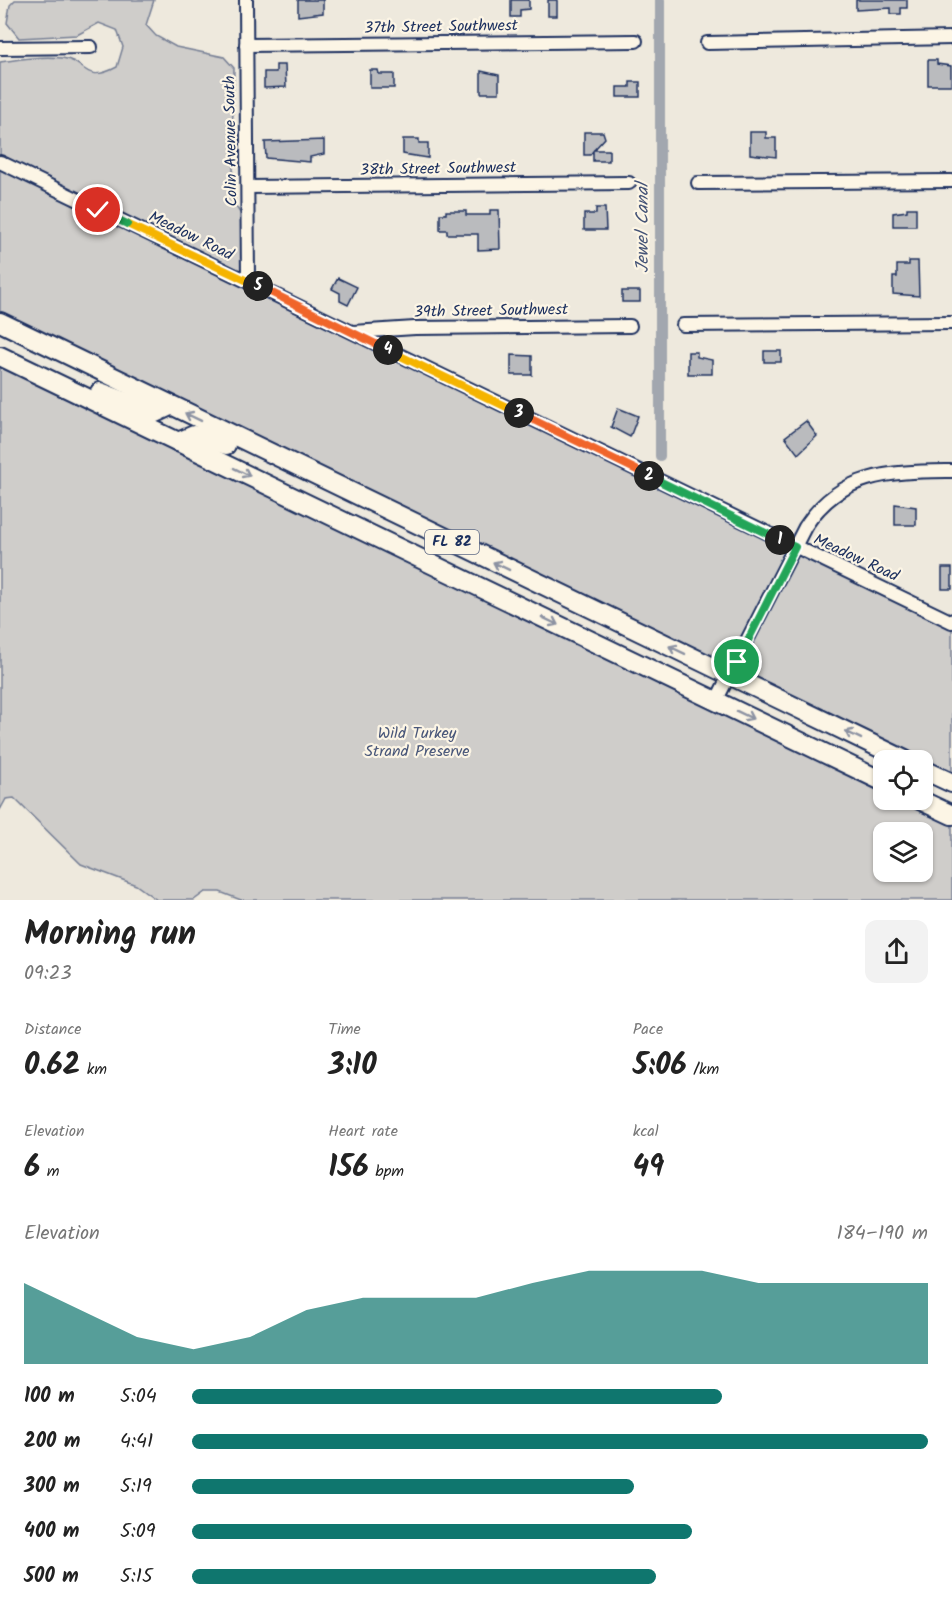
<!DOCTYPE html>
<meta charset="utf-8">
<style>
:root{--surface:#fff;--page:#f2f2f2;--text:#222;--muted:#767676;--accent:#0f766e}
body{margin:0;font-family:Kalam,sans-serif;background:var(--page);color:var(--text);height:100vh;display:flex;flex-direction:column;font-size:22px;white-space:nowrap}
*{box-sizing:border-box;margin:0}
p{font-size:20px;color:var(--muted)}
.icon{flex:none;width:33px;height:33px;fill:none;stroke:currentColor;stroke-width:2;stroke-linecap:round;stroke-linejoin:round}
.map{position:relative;height:900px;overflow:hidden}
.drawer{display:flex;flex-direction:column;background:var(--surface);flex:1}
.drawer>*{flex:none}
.tools{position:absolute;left:873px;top:750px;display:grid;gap:12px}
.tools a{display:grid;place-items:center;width:60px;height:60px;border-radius:12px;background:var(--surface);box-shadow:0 2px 4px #0004;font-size:30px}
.pin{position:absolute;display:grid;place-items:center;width:51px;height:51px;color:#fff;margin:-26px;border:3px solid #fff;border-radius:50%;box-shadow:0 2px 6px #0007}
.km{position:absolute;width:30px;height:30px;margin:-15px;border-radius:50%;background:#222;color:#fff;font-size:16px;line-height:30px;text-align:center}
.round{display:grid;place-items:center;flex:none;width:63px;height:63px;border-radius:12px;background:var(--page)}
.head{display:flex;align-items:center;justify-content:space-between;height:102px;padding:0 24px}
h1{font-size:33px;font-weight:700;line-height:45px}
.metrics{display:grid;grid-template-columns:repeat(3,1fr);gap:9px;height:102px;padding:6px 24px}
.metrics div{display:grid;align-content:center}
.metrics b{font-size:30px;font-weight:700}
.metrics small{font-size:16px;font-weight:400}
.metrics p{font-size:16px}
.chart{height:168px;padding:12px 24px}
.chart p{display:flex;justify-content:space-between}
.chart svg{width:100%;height:108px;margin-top:6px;fill:var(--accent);opacity:.7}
ul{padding:0 24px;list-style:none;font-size:20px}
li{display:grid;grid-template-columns:96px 72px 1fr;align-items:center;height:45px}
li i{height:15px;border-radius:8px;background:var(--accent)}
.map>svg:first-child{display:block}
</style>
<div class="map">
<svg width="952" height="900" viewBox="0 0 952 900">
<rect width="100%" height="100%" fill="#eee9dd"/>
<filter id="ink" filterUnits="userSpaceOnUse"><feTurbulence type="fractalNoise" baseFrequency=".0167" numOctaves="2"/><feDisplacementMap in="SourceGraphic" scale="12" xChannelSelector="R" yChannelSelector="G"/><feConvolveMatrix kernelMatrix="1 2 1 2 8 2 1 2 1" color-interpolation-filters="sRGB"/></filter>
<g filter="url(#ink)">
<g fill="#cfcdca" stroke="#757e94" stroke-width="1.5" fill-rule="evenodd">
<path d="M 15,0 L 154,0 L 146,25 L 156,36 L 176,47 L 224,57 L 234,68 L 232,150 L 235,205 L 247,224 L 247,279 L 952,619 L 952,777 L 922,760 L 0,316 L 0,62 C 21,59 41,56 62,58 C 87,61 83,85 117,67 L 123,47 L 117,30 L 99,23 L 77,35 L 19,38 L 7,23 L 10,5 Z"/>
<path d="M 0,362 L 194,455 L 193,459 L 883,788 L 884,800 L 907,800 L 952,821 L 952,900 L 241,900 L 220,892 L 205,892 L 194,900 L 157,900 L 136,885 L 81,864 L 14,798 L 6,799 L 0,810 ZM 884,832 L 922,832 L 922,872 L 884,872 Z"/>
</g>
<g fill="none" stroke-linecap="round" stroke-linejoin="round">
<polyline stroke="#a2a7af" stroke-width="10" points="660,0 660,456"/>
</g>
<g fill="#babbbe" stroke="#1b2f5e" stroke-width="1.5">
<polygon points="298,0 323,0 323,13 298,16"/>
<polygon points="511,0 529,0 529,9 520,10 520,17 511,17"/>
<rect x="548" y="0" width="9" height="16"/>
<polygon points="856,0 907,0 907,8 901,8 901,14 891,14 891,8 856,10"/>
<polygon points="928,60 937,60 937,64 951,66 951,85 928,85"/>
<polygon points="276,65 285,65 286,87 264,88 264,72 276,72"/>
<polygon points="370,70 378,70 379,74 394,74 394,88 370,88"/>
<polygon points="481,71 499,75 499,93 481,93"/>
<polygon points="630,82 640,82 640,97 617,97 617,87 630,87"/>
<polygon points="584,132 603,132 605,138 594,150 609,150 609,161 593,161 593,151 590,155 584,155"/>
<polygon points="750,132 766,132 766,138 776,138 776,157 750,154"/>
<polygon points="403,139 419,139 419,143 428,143 428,158 403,154"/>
<polygon points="324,140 324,154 310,157 310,162 266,158 265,142"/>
<polygon points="596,208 605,208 606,230 584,230 584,214 596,214"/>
<polygon points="907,208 916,208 916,226 893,226 893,213 907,211"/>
<polygon points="490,210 499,210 500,249 478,250 478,234 447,234 447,230 440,230 440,214 446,214 446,211 466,211 466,215 490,215"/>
<polygon points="909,261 918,261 919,296 893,294 893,277 897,277 897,265 909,265"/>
<polygon points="338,278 357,287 348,305 340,301 340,293 332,289"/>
<rect x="622" y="291" width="18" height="11"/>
<rect x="764" y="351" width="17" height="11"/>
<polygon points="688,352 697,352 697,357 712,360 712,374 688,374"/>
<polygon points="511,355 532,356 532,375 511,375"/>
<polygon points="618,408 638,416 630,437 611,427"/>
<polygon points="806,421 817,436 798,454 785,437"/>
<polygon points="895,504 916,507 916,525 895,525"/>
<rect x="942" y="568" width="10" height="21"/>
</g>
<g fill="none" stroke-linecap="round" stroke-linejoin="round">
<defs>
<g id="minor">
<polyline points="246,0 248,282"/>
<polyline points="707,43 952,38"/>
<polyline points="246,45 636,41"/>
<polyline points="0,48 91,47"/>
<polyline points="0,162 952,622"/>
<polyline points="698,183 952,181"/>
<polyline points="248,187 629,183"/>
<polyline points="683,325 952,323"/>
<polyline points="353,332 415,328 630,326"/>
<path d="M 716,701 L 805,527 C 841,471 892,472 952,471"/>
</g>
<g id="highway">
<polyline points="0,322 905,760"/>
<polyline points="0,356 884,782"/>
<polyline points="100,392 155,413 170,406"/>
<polyline points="178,442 194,435 226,445"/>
<polyline points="922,769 952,783"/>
<polyline points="920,800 952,815"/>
</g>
</defs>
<use href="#minor" stroke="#1b2f5e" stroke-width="16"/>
<use href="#highway" stroke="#1b2f5e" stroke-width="22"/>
<use href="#minor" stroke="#fcf5e5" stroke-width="12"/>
<use href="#highway" stroke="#fcf5e5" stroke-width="18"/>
</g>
<defs><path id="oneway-shaft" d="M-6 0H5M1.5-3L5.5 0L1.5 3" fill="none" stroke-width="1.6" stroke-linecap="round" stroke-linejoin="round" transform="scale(1.5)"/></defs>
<g stroke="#8c92a2">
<use href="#oneway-shaft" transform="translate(193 417) rotate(-154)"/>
<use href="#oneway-shaft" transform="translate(242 472) rotate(26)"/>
<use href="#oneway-shaft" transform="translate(501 566) rotate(-154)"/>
<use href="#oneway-shaft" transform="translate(550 621) rotate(26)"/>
<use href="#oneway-shaft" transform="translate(677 650) rotate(-154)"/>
<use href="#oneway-shaft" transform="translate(745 715) rotate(26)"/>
<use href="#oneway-shaft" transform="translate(853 735) rotate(-154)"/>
</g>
</g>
<g fill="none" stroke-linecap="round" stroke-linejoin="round" filter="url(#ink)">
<defs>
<polyline id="split-1" points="737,662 795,547 780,540"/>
<polyline id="split-2" points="649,476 780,540"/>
<polyline id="split-3" points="519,413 649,476"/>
<polyline id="split-4" points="388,350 519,413"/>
<polyline id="split-5" points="258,286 388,350"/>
<polyline id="split-6" points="127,224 258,286"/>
<polyline id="split-7" points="98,210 127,224"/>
</defs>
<use href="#split-1" stroke="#fff" stroke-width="12"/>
<use href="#split-2" stroke="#fff" stroke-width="12"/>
<use href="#split-3" stroke="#fff" stroke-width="12"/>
<use href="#split-4" stroke="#fff" stroke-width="12"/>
<use href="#split-5" stroke="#fff" stroke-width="12"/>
<use href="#split-6" stroke="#fff" stroke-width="12"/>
<use href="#split-7" stroke="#fff" stroke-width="12"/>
<use href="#split-1" stroke="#22a559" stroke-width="8"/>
<use href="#split-2" stroke="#22a559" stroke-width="8"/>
<use href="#split-3" stroke="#f0652b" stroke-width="8"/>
<use href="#split-4" stroke="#f5b400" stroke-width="8"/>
<use href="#split-5" stroke="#f0652b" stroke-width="8"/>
<use href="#split-6" stroke="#f5b400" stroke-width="8"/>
<use href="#split-7" stroke="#22a559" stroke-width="8"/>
</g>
<g text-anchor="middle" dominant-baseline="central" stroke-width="4.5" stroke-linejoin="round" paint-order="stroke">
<rect fill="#fcf5e5" stroke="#5e6a86" stroke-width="1.5" x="425" y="530" width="54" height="24" rx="4.5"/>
<g font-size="15" font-weight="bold" fill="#1b2f5e">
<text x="452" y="542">FL 82</text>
</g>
<g font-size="16" fill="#1b2f5e" stroke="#fcf5e5">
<text transform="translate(441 27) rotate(-1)">37th Street Southwest</text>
<text transform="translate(231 141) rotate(-91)">Colin Avenue South</text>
<text transform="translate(438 169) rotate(-1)">38th Street Southwest</text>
<text transform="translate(191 236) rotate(26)">Meadow Road</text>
<text transform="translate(491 311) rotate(-1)">39th Street Southwest</text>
<text transform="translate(856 558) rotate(25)">Meadow Road</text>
</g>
<g font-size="16" fill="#485679" stroke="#fcf5e5">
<text x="417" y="733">Wild Turkey<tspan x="417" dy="18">Strand Preserve</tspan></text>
</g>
<g font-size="18" font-style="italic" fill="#445376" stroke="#fcf5e5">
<text transform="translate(643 228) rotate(-90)">Jewel Canal</text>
</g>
</g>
</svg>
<div class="tools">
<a><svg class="icon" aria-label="locate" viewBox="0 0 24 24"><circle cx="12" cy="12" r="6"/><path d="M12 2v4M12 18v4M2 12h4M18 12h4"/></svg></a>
<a><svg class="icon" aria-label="layers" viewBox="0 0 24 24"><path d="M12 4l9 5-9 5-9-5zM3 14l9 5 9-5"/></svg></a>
</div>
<div class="pin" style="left:737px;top:662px;background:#1e9e55"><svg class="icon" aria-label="arrive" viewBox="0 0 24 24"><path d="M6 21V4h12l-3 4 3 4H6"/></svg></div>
<div class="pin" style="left:98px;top:210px;background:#d93025"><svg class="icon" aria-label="check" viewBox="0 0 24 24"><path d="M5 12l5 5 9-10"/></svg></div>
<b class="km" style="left:780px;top:540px">1</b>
<b class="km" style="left:649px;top:476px">2</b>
<b class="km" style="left:519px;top:413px">3</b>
<b class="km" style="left:388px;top:350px">4</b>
<b class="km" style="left:258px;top:286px">5</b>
</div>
<section class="drawer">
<div class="head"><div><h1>Morning run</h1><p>09:23</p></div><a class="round"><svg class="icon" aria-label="share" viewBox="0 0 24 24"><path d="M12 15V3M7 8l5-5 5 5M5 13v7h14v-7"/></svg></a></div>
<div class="metrics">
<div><p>Distance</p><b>0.62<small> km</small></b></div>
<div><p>Time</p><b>3:10</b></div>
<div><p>Pace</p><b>5:06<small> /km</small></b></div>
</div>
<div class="metrics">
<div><p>Elevation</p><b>6<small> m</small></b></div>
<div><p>Heart rate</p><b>156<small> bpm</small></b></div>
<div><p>kcal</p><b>49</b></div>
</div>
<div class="chart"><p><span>Elevation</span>184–190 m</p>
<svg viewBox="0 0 160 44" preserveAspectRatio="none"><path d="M0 44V11L10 22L20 33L30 38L40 33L50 22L60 17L70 17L80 17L90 11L100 6L110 6L120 6L130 11L140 11L150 11L160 11V44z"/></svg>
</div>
<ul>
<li><b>100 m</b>5:04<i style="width:72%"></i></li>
<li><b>200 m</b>4:41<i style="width:100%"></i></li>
<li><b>300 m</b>5:19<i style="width:60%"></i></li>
<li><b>400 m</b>5:09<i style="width:68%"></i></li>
<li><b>500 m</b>5:15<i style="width:63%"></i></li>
</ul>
</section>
